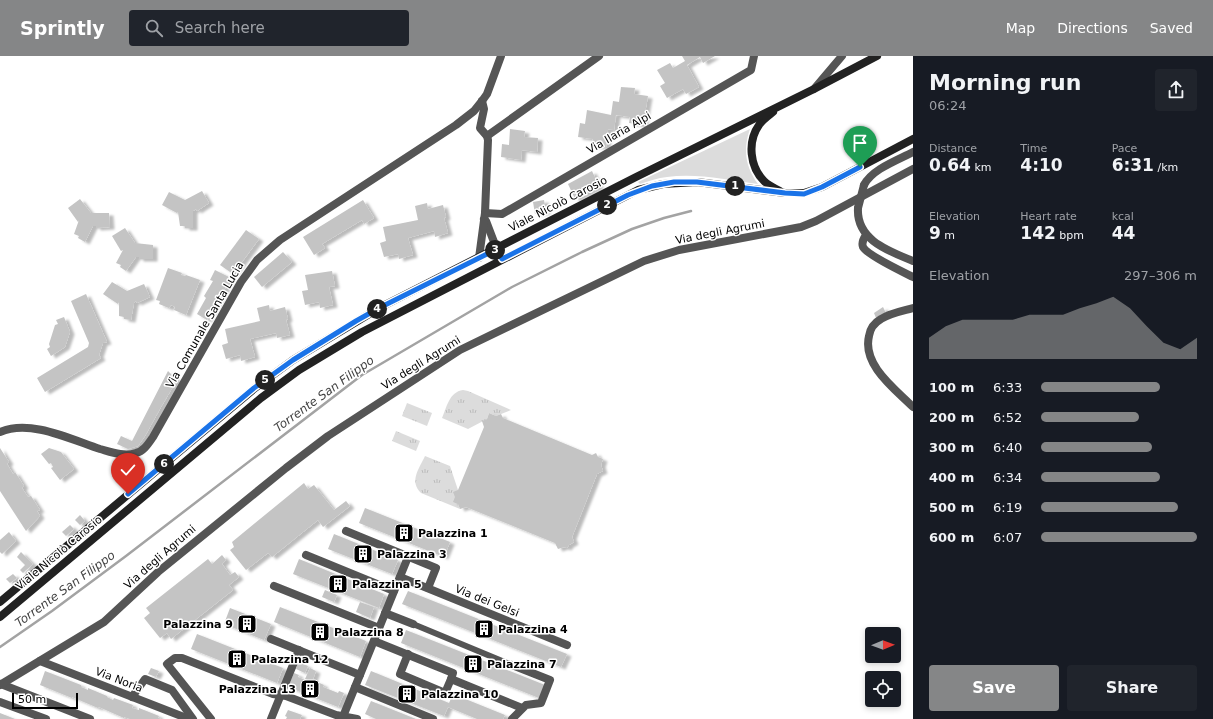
<!DOCTYPE html>
<meta charset="utf-8">
<style>
:root{--surface:#171b24;--page:#20242c;--text:#f1f3f6;--muted:#9ea1a6;--accent:#858687}
body{margin:0;font-family:"DejaVu Sans",sans-serif;background:var(--page);color:var(--text);height:100vh;display:flex;flex-direction:column;font-size:15px;white-space:nowrap}
*{box-sizing:border-box;margin:0}
p{font-size:13px;color:var(--muted)}
.icon{flex:none;width:22px;height:22px;fill:none;stroke:currentColor;stroke-width:2;stroke-linecap:round;stroke-linejoin:round}
.map{position:relative;flex:1;overflow:hidden}
.details{display:flex;flex-direction:column;background:var(--surface);width:300px}
.details>*{flex:none}
.needle{width:26px;rotate:89deg}
.tools{position:absolute;left:865px;top:571px;display:grid;gap:8px}
.tools a{display:grid;place-items:center;width:36px;height:36px;border-radius:4px;background:var(--surface);box-shadow:0 2px 6px #0003;font-size:20px}
.scale{position:absolute;left:12px;bottom:10px;width:66px;box-sizing:border-box;padding-left:4px;border:2px solid #000;border-top:0;font-size:11px;line-height:14px;white-space:nowrap;color:#000;-webkit-text-stroke:3px #fff;paint-order:stroke}
.pin{position:absolute;display:grid;place-items:center;width:34px;height:34px;color:#fff;margin:-41px -17px;border-radius:50% 50% 50% 0;rotate:-45deg;box-shadow:0 0 4px #0007}
.pin .icon{rotate:45deg}
.km{position:absolute;width:20px;height:20px;margin:-10px;border-radius:50%;background:#222;color:#fff;font-size:11px;line-height:20px;text-align:center}
.round{display:grid;place-items:center;flex:none;width:42px;height:42px;border-radius:4px;background:var(--page)}
.head{display:flex;align-items:center;justify-content:space-between;height:68px;padding:0 16px}
h1{font-size:22px;font-weight:700;line-height:30px}
.stats{display:grid;grid-template-columns:repeat(3,1fr);gap:6px;height:68px;padding:4px 16px}
.stats div{display:grid;align-content:center}
.stats b{font-size:17px;font-weight:700}
.stats small{font-size:11px;font-weight:400}
.stats p{font-size:11px}
.chart{height:112px;padding:8px 16px}
.chart p{display:flex;justify-content:space-between}
.chart svg{width:100%;height:72px;margin-top:4px;fill:var(--accent);opacity:.7}
.cta{display:flex;gap:8px;margin-top:auto;padding:8px 16px}
.cta a{flex:1;height:46px;border-radius:4px;background:var(--accent);color:#fff;font-size:16px;font-weight:700;line-height:46px;text-align:center}
.cta a+a{background:var(--page);color:var(--text)}
ul{padding:0 16px;list-style:none;font-size:13px}
li{display:grid;grid-template-columns:64px 48px 1fr;align-items:center;height:30px}
li i{height:10px;border-radius:5px;background:var(--accent)}
header{display:flex;align-items:center;gap:24px;box-sizing:border-box;height:56px;padding:0 20px;background:var(--accent);color:#fff}
header strong{font-size:19px}
nav{display:flex;gap:22px;margin-inline-start:auto;font-size:14px}
.search{width:280px;height:36px;background:var(--page);display:flex;align-items:center;gap:10px;box-sizing:border-box;padding:0 14px;border-radius:4px;color:var(--muted);font-size:15px}
main{display:flex;flex:1;min-height:0}
.map>svg:first-child{display:block}
</style>
<header>
<strong>Sprintly</strong>
<div class="search"><svg class="icon" aria-label="search" viewBox="0 0 24 24"><circle cx="10" cy="10" r="6"/><path d="M15 15l6 6"/></svg>Search here</div>
<nav><a>Map</a><a>Directions</a><a>Saved</a></nav>
</header>
<main>
<div class="map">
<svg width="913" height="663" viewBox="0 0 913 663">
<defs>
<pattern id="park-tufts" width="24" height="20" patternUnits="userSpaceOnUse"><rect width="24" height="20" fill="#dcdcdc"/><path d="M3 7l-1-3M5 7V3M7 7l1-3M15 17l-1-3M17 17v-4M19 17l1-3" fill="none" stroke="#bbb"/></pattern>
<filter id="shadow"><feDropShadow dx="4.5" dy="2.5" stdDeviation="1" flood-color="#0004"/></filter>
</defs>
<rect width="100%" height="100%" fill="#fff"/>
<path fill="#dcdcdc" d="M 750,73 C 743,93 745,110 758,128 C 728,124 697,117 667,121 C 658,122 649,125 640,128 L 638,126 Z"/>
<g fill="url(#park-tufts)">
<path d="M 463,334 L 468,335 L 511,354 L 496,360 L 489,357 L 487,363 L 468,373 L 442,362 C 447,351 449,336 463,334 Z"/>
<polygon points="407,347 432,357 427,370 402,360"/>
<polygon points="396,375 420,385 416,395 392,385"/>
<path d="M 425,400 L 450,410 L 458,434 L 458,448 L 460,453 L 421,437 C 409,425 419,413 425,400 Z"/>
</g>
<g fill="none" stroke-linecap="round" stroke-linejoin="round">
<polyline stroke="#a3a3a3" stroke-width="2.5" points="0,591 52,555 126,500 362,319 512,231 582,196 632,173 664,162 691,155"/>
</g>
<g fill="#c4c4c4" filter="url(#shadow)">
<polygon points="682,0 715,0 703,7 700,1 687,9 699,31 686,38 683,33 667,42 660,30 665,27 657,14 670,7 673,12 685,5"/>
<polygon points="621,31 635,32 634,38 648,40 643,69 629,67 630,61 616,59 614,74 608,73 606,91 592,90 593,83 578,81 580,67 585,68 587,54 611,59 613,45 619,46"/>
<polygon points="510,73 525,75 524,81 538,82 537,96 522,94 521,104 501,101 502,88 509,89"/>
<polygon points="592,115 599,130 575,143 568,128"/>
<polygon points="202,135 209,147 197,155 196,153 193,155 193,172 185,172 185,170 180,170 178,156 177,157 162,149 169,136 185,144"/>
<polygon points="80,143 91,157 109,157 110,171 96,172 96,170 93,170 85,186 78,182 79,180 74,178 79,164 78,166 68,152"/>
<polygon points="363,144 374,162 364,168 362,164 322,188 325,192 314,199 303,181"/>
<polygon points="544,144 546,156 535,158 533,146"/>
<polygon points="427,147 428,153 443,149 446,161 444,162 448,177 435,181 434,175 408,182 413,199 399,203 398,198 384,201 380,187 386,185 383,171 418,164 415,150"/>
<polygon points="125,172 135,187 153,189 153,203 139,203 139,201 136,201 126,215 120,211 121,209 116,207 123,194 121,195 112,180"/>
<polygon points="246,174 259,183 233,218 220,209"/>
<polygon points="283,196 292,206 262,231 254,221"/>
<polygon points="168,212 182,217 181,219 185,220 186,219 200,224 186,259 174,254 175,251 171,249 169,252 159,248 160,245 156,244"/>
<polygon points="215,214 231,222 207,264 197,258 206,242 204,240 213,225 210,224"/>
<polygon points="332,215 335,230 329,231 333,249 320,252 319,246 305,249 302,235 308,234 305,219"/>
<polygon points="112,226 127,235 144,228 150,241 137,247 136,245 134,247 131,264 124,263 124,261 119,260 119,246 118,248 103,238"/>
<polygon points="86,238 107,286 103,287 99,299 101,302 45,336 37,322 88,291 89,287 71,245"/>
<polygon points="269,249 270,255 285,251 288,263 286,264 290,279 277,282 276,277 250,283 255,301 241,305 240,299 226,303 222,289 228,287 225,273 260,265 257,252"/>
<polygon points="883,251 886,257 876,262 874,257"/>
<polygon points="64,261 70,276 65,291 51,300 47,293 50,291 49,288 55,269 58,268 56,264"/>
<polygon points="168,315 177,324 161,351 145,380 138,390 128,393 117,388 121,380 132,385"/>
<polygon points="489,357 496,360 501,358 503,362 592,399 596,397 598,401 603,403 601,409 603,415 597,418 572,481 574,486 569,489 567,492 564,491 558,493 555,487 466,451 460,453 458,448 453,446 455,441 453,436 458,434 484,371 482,365 487,363"/>
<polygon points="0,392 9,406 7,408 13,418 15,416 24,430 22,432 28,441 31,440 40,454 37,455 40,460 26,475 0,435"/>
<polygon points="49,392 61,396 74,413 60,424 51,412 53,411 51,407 49,408 41,398"/>
<polygon points="304,427 308,433 314,429 334,454 346,445 350,450 323,471 318,464 272,501 268,497 246,514 230,494 234,491 232,486"/>
<polygon points="365,452 450,486 444,501 359,467"/>
<polygon points="80,459 85,465 80,469 75,464"/>
<polygon points="70,469 74,473 66,480 62,476"/>
<polygon points="9,476 16,485 2,498 0,496 0,484"/>
<polygon points="334,478 398,504 392,518 328,493"/>
<polygon points="21,496 33,508 23,517 20,514 25,509 17,501"/>
<polygon points="222,499 226,504 222,508 230,519 235,516 239,521 229,529 233,534 171,583 167,577 160,582 144,562 150,557 146,552 208,503 212,508"/>
<polygon points="299,503 384,538 379,552 293,518"/>
<polygon points="13,518 17,522 10,527 6,523"/>
<polygon points="325,534 337,539 334,546 322,541"/>
<polygon points="408,535 567,598 561,611 402,548"/>
<polygon points="360,546 374,551 370,562 356,556"/>
<polygon points="280,551 366,585 360,601 274,566"/>
<polygon points="230,552 271,568 264,584 224,568"/>
<polygon points="406,574 545,629 539,642 401,587"/>
<polygon points="197,578 283,612 277,627 191,593"/>
<polygon points="298,606 308,610 305,617 296,613"/>
<polygon points="151,612 159,615 156,621 148,618"/>
<polygon points="310,612 316,615 312,626 305,623"/>
<polygon points="45,615 81,629 81,631 88,634 88,632 107,640 107,641 113,644 114,642 133,649 132,652 139,654 139,652 159,660 158,662 161,663 130,663 124,661 124,662 99,651 98,652 72,641 72,642 40,629"/>
<polygon points="371,615 449,647 453,638 505,659 503,663 477,663 448,651 444,660 365,629"/>
<polygon points="294,617 299,619 298,621 314,628 315,625 324,629 323,631 338,637 339,635 344,637 338,651 288,631"/>
<polygon points="371,645 416,663 376,663 365,658"/>
<polygon points="288,654 302,659 300,663 286,663 287,661 285,660"/>
<polygon points="0,657 15,663 0,663"/>
</g>
<g fill="none" stroke-linecap="round" stroke-linejoin="round">
<polyline stroke="#555" stroke-width="6" points="413,568 512,609"/>
<g stroke="#555" stroke-width="8">
<polyline points="814,33 842,0"/>
<polyline points="487,80 599,0"/>
<path d="M 864,129 C 872,113 898,104 913,96"/>
<path d="M 858,152 C 856,184 889,195 913,205"/>
<polyline points="485,157 502,158 751,14 754,0"/>
<path d="M 866,179 C 864,182 861,186 863,191 C 867,199 903,216 913,221"/>
<path d="M 913,252 C 902,255 890,257 881,263 C 874,267 870,273 869,280 C 862,309 895,333 913,351"/>
<polyline points="346,475 436,512 428,532"/>
<polyline points="306,499 394,535"/>
<polyline points="400,521 567,589"/>
<polyline points="274,530 379,572"/>
<polyline points="385,557 413,568"/>
<polyline points="271,583 360,619"/>
<polyline points="374,585 453,617 451,623 522,652"/>
<polyline points="408,598 400,618 445,637 451,623"/>
<polyline points="40,605 189,663"/>
<polyline points="1,628 90,663"/>
<polyline points="0,629 104,566 158,516 286,412 328,380 460,294 644,205 679,194 801,171 816,165 913,113"/>
<polyline points="355,631 433,663"/>
<polyline points="132,641 145,623 172,634 193,663"/>
<polyline points="0,646 46,663"/>
<polyline points="211,663 167,608 175,602 182,602 273,638 286,640 336,659 357,663"/>
<polyline points="271,663 299,594"/>
<polyline points="342,663 408,501"/>
<polyline points="512,663 526,649 541,647 550,624 512,609"/>
</g>
<g stroke="#555" stroke-width="8">
<polyline points="484,163 486,165 494,186 502,203"/>
<polyline points="479,202 485,157 488,84 487,80 480,72 484,53 482,45"/>
<path d="M 0,376 C 30,363 70,383 100,393 C 111,396 124,401 136,397 C 144,395 148,388 153,381 L 241,226 L 257,204 L 280,184 L 456,69 L 474,55 L 482,45 L 487,38 L 501,0"/>
</g>
<g stroke="#222" stroke-width="8">
<path d="M 773,56 C 768,60 762,64 759,69 C 747,86 750,111 764,125 C 768,129 774,132 780,135"/>
<polyline points="0,546 255,332 293,304 379,252 636,121 814,33 877,0"/>
<polyline points="0,561 261,342 299,314 362,276 638,134 663,128 697,126 785,137 804,137 822,131 913,83"/>
</g>
<polyline stroke="#555" stroke-width="8" points="858,152 864,129"/>
</g>
<g fill="none" stroke-linecap="round" stroke-linejoin="round">
<defs>
<polyline id="route" points="128,438 254,332 293,304 356,265 379,252 497,193 502,203 628,139 652,130 674,126 697,126 785,137 804,138 822,131 860,111"/>
</defs>
<use href="#route" stroke="#fff" stroke-width="8"/>
<use href="#route" stroke="#1a73e8" stroke-width="5"/>
</g>
<defs>
<symbol id="building-square" viewBox="-11 -11 22 22"><rect x="-9" y="-9" width="18" height="18" rx="4" fill="#000" stroke="#fff"/><path d="M-4-6H4V6H1V3H-1V6H-4ZM-2.5-4.3h1.7v1.8h-1.7ZM.8-4.3h1.7v1.8H.8ZM-2.5-1h1.7V.8h-1.7ZM.8-1h1.7V.8H.8Z" fill="#fff"/></symbol>
</defs>
<g fill-rule="evenodd">
<use href="#building-square" x="393" y="466" width="22" height="22"/>
<use href="#building-square" x="352" y="487" width="22" height="22"/>
<use href="#building-square" x="327" y="517" width="22" height="22"/>
<use href="#building-square" x="236" y="557" width="22" height="22"/>
<use href="#building-square" x="473" y="562" width="22" height="22"/>
<use href="#building-square" x="309" y="565" width="22" height="22"/>
<use href="#building-square" x="226" y="592" width="22" height="22"/>
<use href="#building-square" x="462" y="597" width="22" height="22"/>
<use href="#building-square" x="299" y="622" width="22" height="22"/>
<use href="#building-square" x="396" y="627" width="22" height="22"/>
</g>
<g text-anchor="middle" dominant-baseline="central" stroke-width="3" stroke-linejoin="round" paint-order="stroke">
<g font-size="11" fill="#000" stroke="#fff">
<text transform="translate(619 77) rotate(-30)">Via Ilaria Alpi</text>
<text transform="translate(558 148) rotate(-27)">Viale Nicolò Carosio</text>
<text transform="translate(720 176) rotate(-11)">Via degli Agrumi</text>
<text transform="translate(205 269) rotate(-60)">Via Comunale Santa Lucia</text>
<text transform="translate(421 307) rotate(-32)">Via degli Agrumi</text>
<text transform="translate(59 497) rotate(-40)">Viale Nicolò Carosio</text>
<text transform="translate(160 501) rotate(-41)">Via degli Agrumi</text>
<text transform="translate(487 545) rotate(22)">Via dei Gelsi</text>
<text transform="translate(119 624) rotate(21)">Via Noria</text>
</g>
<g font-size="11" font-weight="bold" fill="#000" stroke="#fff" text-anchor="start">
<text x="418" y="477">Palazzina 1</text>
<text x="377" y="498">Palazzina 3</text>
<text x="352" y="528">Palazzina 5</text>
<text x="233" y="568" text-anchor="end">Palazzina 9</text>
<text x="498" y="573">Palazzina 4</text>
<text x="334" y="576">Palazzina 8</text>
<text x="251" y="603">Palazzina 12</text>
<text x="487" y="608">Palazzina 7</text>
<text x="296" y="633" text-anchor="end">Palazzina 13</text>
<text x="421" y="638">Palazzina 10</text>
</g>
<g font-size="12" font-style="italic" fill="#444" stroke="#fff">
<text transform="translate(324 338) rotate(-36)">Torrente San Filippo</text>
<text transform="translate(65 533) rotate(-36)">Torrente San Filippo</text>
</g>
</g>
</svg>
<div class="tools">
<a><svg class="needle" viewBox="-14 -14 28 28"><path d="M0-13l5 13h-10z" fill="#e53935"/><path d="M0 13l5-13h-10z" fill="#9ea1a6"/></svg></a>
<a><svg class="icon" aria-label="locate" viewBox="0 0 24 24"><circle cx="12" cy="12" r="6"/><path d="M12 2v4M12 18v4M2 12h4M18 12h4"/></svg></a>
</div>
<div class="scale">50 m</div>
<div class="pin" style="left:860px;top:111px;background:#1e9e55"><svg class="icon" aria-label="arrive" viewBox="0 0 24 24"><path d="M6 21V4h12l-3 4 3 4H6"/></svg></div>
<div class="pin" style="left:128px;top:438px;background:#d93025"><svg class="icon" aria-label="check" viewBox="0 0 24 24"><path d="M5 12l5 5 9-10"/></svg></div>
<b class="km" style="left:735px;top:130px">1</b>
<b class="km" style="left:607px;top:149px">2</b>
<b class="km" style="left:495px;top:194px">3</b>
<b class="km" style="left:377px;top:253px">4</b>
<b class="km" style="left:265px;top:324px">5</b>
<b class="km" style="left:164px;top:408px">6</b>
</div>
<section class="details">
<div class="head"><div><h1>Morning run</h1><p>06:24</p></div><a class="round"><svg class="icon" aria-label="share" viewBox="0 0 24 24"><path d="M12 15V3M7 8l5-5 5 5M5 13v7h14v-7"/></svg></a></div>
<div class="stats">
<div><p>Distance</p><b>0.64<small> km</small></b></div>
<div><p>Time</p><b>4:10</b></div>
<div><p>Pace</p><b>6:31<small> /km</small></b></div>
</div>
<div class="stats">
<div><p>Elevation</p><b>9<small> m</small></b></div>
<div><p>Heart rate</p><b>142<small> bpm</small></b></div>
<div><p>kcal</p><b>44</b></div>
</div>
<div class="chart"><p><span>Elevation</span>297–306 m</p>
<svg viewBox="0 0 160 44" preserveAspectRatio="none"><path d="M0 44V31L10 24L20 20L30 20L40 20L50 20L60 17L70 17L80 17L90 13L100 10L110 6L120 13L130 24L140 34L150 38L160 31V44z"/></svg>
</div>
<ul>
<li><b>100 m</b>6:33<i style="width:76%"></i></li>
<li><b>200 m</b>6:52<i style="width:63%"></i></li>
<li><b>300 m</b>6:40<i style="width:71%"></i></li>
<li><b>400 m</b>6:34<i style="width:76%"></i></li>
<li><b>500 m</b>6:19<i style="width:88%"></i></li>
<li><b>600 m</b>6:07<i style="width:100%"></i></li>
</ul>
<div class="cta"><a>Save</a><a>Share</a></div>
</section>
</main>
